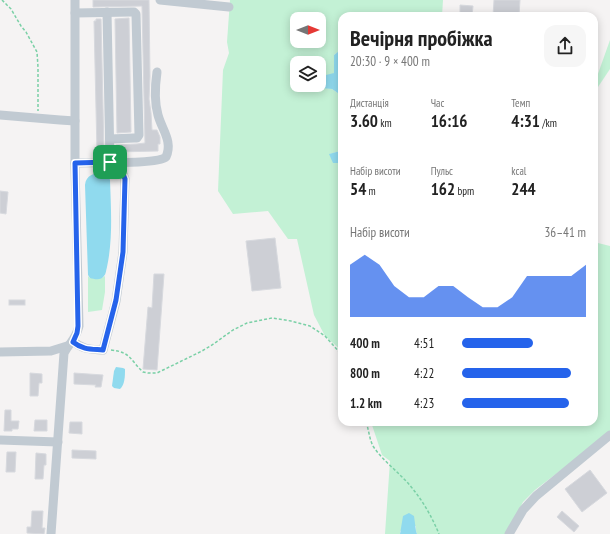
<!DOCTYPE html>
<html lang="uk">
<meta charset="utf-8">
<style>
:root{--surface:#fff;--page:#f6f6f6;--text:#222;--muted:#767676;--accent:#2563eb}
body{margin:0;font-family:"PT Sans Narrow",sans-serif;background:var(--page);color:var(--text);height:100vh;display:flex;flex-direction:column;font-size:15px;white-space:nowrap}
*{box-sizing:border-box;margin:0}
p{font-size:13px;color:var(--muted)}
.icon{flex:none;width:22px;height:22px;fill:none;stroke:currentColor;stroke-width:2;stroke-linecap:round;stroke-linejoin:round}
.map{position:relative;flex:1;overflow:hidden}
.details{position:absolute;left:338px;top:12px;width:260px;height:414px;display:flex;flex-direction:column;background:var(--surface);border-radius:12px;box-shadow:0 2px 10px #0003}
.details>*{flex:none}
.needle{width:26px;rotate:90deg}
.fabs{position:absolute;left:290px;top:12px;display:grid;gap:8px}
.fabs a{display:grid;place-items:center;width:36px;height:36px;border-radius:8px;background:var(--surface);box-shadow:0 2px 10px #0003;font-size:20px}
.pin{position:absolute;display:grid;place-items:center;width:34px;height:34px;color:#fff;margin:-17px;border-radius:8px;box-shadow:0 2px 6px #0006}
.round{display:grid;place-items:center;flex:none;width:42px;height:42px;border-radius:12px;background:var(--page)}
.overview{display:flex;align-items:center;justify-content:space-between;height:68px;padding:0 12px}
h1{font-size:22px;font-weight:600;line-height:30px}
.metrics{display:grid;grid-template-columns:repeat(3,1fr);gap:6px;height:68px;padding:4px 12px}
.metrics div{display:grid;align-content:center}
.metrics b{font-size:17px;font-weight:600}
.metrics small{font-size:11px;font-weight:400}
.metrics p{font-size:11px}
.chart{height:112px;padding:8px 12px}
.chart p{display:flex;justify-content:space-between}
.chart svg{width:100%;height:72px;margin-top:4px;fill:var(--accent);opacity:.7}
ul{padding:0 12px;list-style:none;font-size:13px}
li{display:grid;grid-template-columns:64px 48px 1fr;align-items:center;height:30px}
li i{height:10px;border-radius:5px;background:var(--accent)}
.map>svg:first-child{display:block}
</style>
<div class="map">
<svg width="610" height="534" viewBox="0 0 610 534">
<rect width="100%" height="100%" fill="#f5f3f3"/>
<g fill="#c3f1d5" fill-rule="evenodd">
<path d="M 230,0 L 443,0 L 442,16 L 342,16 L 342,42 L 341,43 L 339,51 L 334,55 L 334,73 L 321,87 L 332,89 L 342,96 L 342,118 L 338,135 C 343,142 343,143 340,151 L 330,154 L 338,163 L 342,169 L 338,178 L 342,181 L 342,351 L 325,336 L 314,315 L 297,239 L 288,239 L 268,211 L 233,214 L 218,191 L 223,70 L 229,53 L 227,42 ZM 297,19 L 319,19 L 319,41 L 297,41 ZM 297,63 L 319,63 L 319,85 L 297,85 Z"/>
<polygon points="610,40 610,69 594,93 594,85"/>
<polygon points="594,242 610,246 610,432 582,454 535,490 523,502 507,534 417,534 416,531 416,526 400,531 400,534 385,534 390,461 382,455 371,422 594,422"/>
<polygon points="88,276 90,278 102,278 105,276 105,292 102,310 88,312"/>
</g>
<g fill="#90daee">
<polygon points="342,42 342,96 332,89 321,88 326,75 334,73 334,55 339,51 341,43"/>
<polygon points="342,145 342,181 338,178 342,169 338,163 333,163 329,154 340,151"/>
<path d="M 103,172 L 108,174 L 110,180 C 111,209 113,239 107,267 C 106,270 106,274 104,276 C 101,281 94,279 90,278 L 88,275 L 85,185 C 86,175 94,173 103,172 Z"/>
<path d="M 116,367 L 123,368 L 125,369 C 125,375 125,385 120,389 L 114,388 L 112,386 L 114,371 Z"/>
<polygon points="409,513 414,516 416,531 417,534 400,534 403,516"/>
</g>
<g fill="#cdcfd5" stroke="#d7d9de">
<polygon points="93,0 149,0 150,76 149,99 151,113 152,130 157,130 160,137 160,144 158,144 158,151 116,152 116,145 137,144 145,143 142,6 93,7"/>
<polygon points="494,0 520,0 519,16 493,16"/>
<polygon points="460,5 473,6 472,16 460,16"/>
<polygon points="129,18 131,132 117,133 115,19"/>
<polygon points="96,19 101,19 104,152 97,152 94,21 96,21"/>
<polygon points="0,191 8,192 6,214 0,213"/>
<polygon points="275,238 281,288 252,291 246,241"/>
<polygon points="154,274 164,274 157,370 143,369 148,307 152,308"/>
<rect x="9" y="300" width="16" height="5"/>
<polygon points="30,373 42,374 42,383 39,383 38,396 30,396"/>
<polygon points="74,373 103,375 101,387 95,387 96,385 74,384"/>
<polygon points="5,410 11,410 11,421 19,421 18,429 12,429 12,431 4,431"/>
<polygon points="35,420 47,420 47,431 34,431"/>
<polygon points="70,422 82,422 82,434 69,433"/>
<polygon points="72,450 96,451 96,459 72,458"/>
<polygon points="7,452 16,452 15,472 6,472"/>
<polygon points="36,453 46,454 46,465 44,465 43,479 35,479"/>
<polygon points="590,470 607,493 582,512 565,489"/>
<polygon points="32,511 43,511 42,528 45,528 44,534 27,533 27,527 31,527"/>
<polygon points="562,511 579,526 574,532 557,517"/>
</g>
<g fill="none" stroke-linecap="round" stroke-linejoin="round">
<g stroke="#7ad0a6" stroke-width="1.5" stroke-dasharray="3 2" stroke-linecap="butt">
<polyline points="2,0 11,9 21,26 26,32 37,52 38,67 38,111"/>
<path d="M 111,350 C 131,352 130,360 143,372 L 148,373 L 157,373 L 202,351 L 212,345 L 233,330 L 247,323 L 272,318 L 291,321 L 310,326 L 325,336 L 342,355"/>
<path d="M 366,422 C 369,430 369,438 373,446 C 380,457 391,466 400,475 C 417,491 430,512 439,534"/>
</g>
<g stroke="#c1cad2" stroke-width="9">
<polyline points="160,0 229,7"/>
<polyline points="107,12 110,163"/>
<polyline points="75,13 131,12 134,12 136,14 139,135 137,138 134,138 110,139"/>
<polyline points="0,115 60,120 75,121"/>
<path d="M 75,163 C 91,162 157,165 166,157 C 173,141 162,130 158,115 C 154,101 155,86 157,72"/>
<path d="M 73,341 C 83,350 91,349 103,350 L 116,301 L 123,252 L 125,179 L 118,162"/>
<polyline points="0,352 51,351 67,346"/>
<polyline points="0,440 58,442"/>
<path d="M 51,534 L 64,353 C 70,342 76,339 79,326 L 75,167 L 75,0"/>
<polyline points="509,534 523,510 536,496 610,435"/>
</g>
</g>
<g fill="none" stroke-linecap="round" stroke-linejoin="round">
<defs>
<path id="route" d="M 110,162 L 118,162 L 125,179 L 123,252 L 116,300 L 103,350 C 91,349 83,350 73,342 L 77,333 L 78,326 L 75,163 Z"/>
</defs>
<use href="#route" stroke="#fff" stroke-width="8"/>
<use href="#route" stroke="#2563eb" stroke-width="5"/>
</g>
</svg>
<div class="fabs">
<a><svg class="needle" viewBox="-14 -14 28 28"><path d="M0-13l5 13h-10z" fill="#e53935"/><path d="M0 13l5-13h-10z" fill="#767676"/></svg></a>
<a><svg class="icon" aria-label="layers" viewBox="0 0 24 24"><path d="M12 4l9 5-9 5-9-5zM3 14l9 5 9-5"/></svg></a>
</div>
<div class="pin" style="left:110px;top:162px;background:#1e9e55"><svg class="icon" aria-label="arrive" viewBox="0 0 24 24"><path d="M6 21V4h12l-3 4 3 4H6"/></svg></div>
<section class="details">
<div class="overview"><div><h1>Вечірня пробіжка</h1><p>20:30 · 9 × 400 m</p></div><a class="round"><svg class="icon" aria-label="share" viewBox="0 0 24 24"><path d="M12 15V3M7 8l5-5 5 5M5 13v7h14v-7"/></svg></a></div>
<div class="metrics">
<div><p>Дистанція</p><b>3.60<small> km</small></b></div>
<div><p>Час</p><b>16:16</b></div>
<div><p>Темп</p><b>4:31<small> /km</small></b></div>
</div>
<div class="metrics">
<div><p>Набір висоти</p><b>54<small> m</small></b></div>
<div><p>Пульс</p><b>162<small> bpm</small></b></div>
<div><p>kcal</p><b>244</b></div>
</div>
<div class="chart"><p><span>Набір висоти</span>36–41 m</p>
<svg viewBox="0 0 160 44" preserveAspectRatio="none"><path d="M0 44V12L10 6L20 12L30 25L40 32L50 32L60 25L70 25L80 32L90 38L100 38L110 32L120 19L130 19L140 19L150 19L160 12V44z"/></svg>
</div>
<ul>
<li><b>400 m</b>4:51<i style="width:57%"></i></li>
<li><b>800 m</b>4:22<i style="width:88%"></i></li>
<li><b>1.2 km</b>4:23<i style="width:86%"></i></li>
</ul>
</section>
</div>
